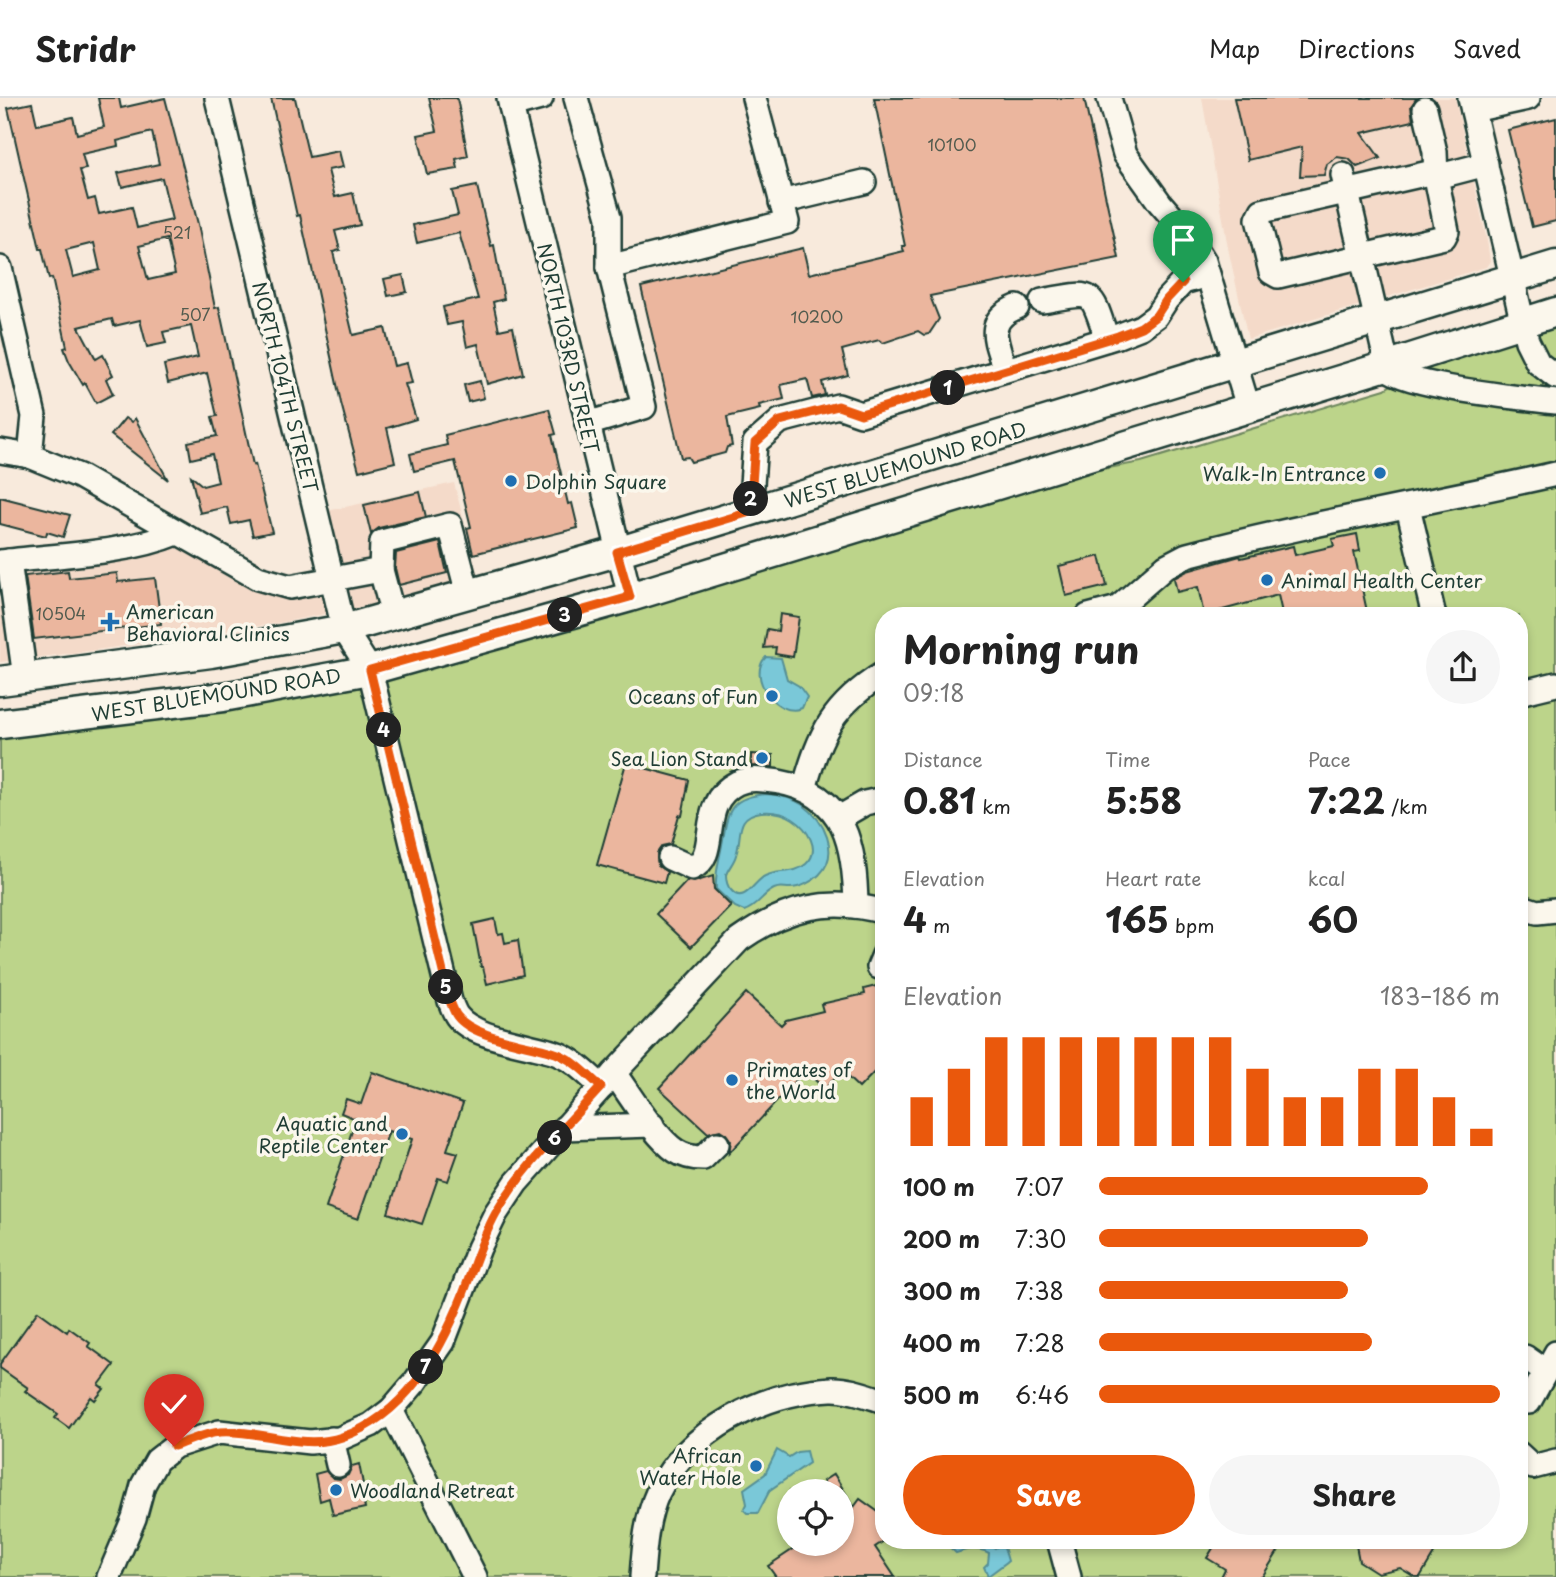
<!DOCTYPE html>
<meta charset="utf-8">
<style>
:root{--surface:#fff;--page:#f6f6f6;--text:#222;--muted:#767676;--line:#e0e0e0;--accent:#ea580c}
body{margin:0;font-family:"Playpen Sans",sans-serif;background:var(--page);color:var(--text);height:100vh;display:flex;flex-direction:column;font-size:26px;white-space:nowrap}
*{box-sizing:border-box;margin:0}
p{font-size:23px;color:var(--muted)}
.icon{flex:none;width:38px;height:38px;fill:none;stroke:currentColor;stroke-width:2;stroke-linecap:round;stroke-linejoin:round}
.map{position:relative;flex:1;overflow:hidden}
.sheet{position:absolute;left:875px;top:509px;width:653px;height:942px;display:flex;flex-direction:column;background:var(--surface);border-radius:28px;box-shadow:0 4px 10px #0003}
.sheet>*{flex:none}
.fabs{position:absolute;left:777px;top:1381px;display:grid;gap:14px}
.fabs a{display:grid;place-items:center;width:77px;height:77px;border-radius:50%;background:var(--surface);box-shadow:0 4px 10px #0003;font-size:35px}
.pin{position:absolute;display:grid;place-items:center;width:60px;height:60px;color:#fff;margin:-72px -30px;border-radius:50% 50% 50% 0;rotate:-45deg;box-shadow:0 0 7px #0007}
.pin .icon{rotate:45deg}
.km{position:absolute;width:35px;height:35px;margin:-18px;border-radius:50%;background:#222;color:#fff;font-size:19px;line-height:35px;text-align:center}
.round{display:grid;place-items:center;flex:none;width:74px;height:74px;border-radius:37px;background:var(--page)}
.overview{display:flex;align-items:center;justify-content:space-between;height:119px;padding:0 28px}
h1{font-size:38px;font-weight:700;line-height:52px}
.figures{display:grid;grid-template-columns:repeat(3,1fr);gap:10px;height:119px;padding:7px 28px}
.figures div{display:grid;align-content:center}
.figures b{font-size:35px;font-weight:700}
.figures small{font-size:19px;font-weight:400}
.figures p{font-size:19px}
.chart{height:196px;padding:14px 28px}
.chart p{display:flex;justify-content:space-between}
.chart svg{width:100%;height:126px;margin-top:7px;stroke:var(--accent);stroke-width:6}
.action{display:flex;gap:14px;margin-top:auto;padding:14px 28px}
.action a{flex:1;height:80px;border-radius:42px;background:var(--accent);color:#fff;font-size:28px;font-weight:700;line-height:80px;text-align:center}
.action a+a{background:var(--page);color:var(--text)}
ul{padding:0 28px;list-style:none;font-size:23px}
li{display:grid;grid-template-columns:112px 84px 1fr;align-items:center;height:52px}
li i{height:18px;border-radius:9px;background:var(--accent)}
header{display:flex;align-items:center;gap:42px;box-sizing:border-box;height:98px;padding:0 35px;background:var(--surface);border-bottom:2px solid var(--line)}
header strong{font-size:33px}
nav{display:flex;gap:38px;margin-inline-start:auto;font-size:24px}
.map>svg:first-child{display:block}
</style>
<header>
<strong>Stridr</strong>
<nav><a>Map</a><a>Directions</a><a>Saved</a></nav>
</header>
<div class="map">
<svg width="1556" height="1479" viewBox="0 0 1556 1479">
<rect width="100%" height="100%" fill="#f8eadc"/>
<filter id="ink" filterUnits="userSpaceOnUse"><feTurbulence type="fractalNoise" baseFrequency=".0143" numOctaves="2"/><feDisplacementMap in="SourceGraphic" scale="14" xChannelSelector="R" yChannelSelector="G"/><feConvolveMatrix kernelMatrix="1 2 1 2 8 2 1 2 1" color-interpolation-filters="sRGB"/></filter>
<g filter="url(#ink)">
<g fill="#f4dac9">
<polygon points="1202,0 1455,0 1487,143 1490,163 1486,169 1248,241 1228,150"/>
<polygon points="454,385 478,478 375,506 279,525 90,553 0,564 0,471 181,449 227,479 252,491 306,496 345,489 327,413"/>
</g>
<path fill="#bcd48a" stroke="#6e885f" stroke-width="2" fill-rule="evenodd" d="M 1556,227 L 1556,1479 L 0,1479 L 0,641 L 166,620 L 270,604 L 427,571 L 603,522 L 1076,376 L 1141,364 L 1385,291 L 1415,271 ZM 884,518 L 1519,518 L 1519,1442 L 884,1442 ZM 789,1393 L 842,1393 L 842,1446 L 789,1446 Z"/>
<g fill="#7ac8d8" stroke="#569096" stroke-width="2" fill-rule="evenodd">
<path d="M 766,559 L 781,560 L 787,581 L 799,588 L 807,599 L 802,610 C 777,621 746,578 766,559 Z"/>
<path d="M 767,696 C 779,697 792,700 803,707 C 824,722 841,755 819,777 C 812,784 800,790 790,790 C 784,790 780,788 774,791 C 761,797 758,809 744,813 L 735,809 L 716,791 C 715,773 719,764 722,747 C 728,715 727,699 767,696 ZM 761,714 C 772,713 784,715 793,721 C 807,730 822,752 806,766 C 794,777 779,771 765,778 C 755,782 744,808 731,792 C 727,788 726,783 726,777 C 728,770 734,765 736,757 C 743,737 734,718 761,714 Z"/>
<polygon points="777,1352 789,1359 797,1354 806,1353 809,1365 770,1392 758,1415 747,1415 744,1412 747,1406 744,1391 765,1376"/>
<path d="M 942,1442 L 988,1445 L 995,1450 L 998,1448 L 1004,1449 L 1008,1463 L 988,1478 L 984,1469 L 988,1465 L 989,1455 C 978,1449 968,1451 956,1455 Z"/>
</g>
<g fill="#ebb69e" stroke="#1f3d34" stroke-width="2" fill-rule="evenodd">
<path d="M 98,0 L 119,0 L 121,10 L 165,0 L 198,126 L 215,210 L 219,209 L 253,367 L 255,366 L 272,434 L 253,438 L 249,422 L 231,426 L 227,409 L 200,415 L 191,378 L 203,388 L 218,384 L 212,356 L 191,361 L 188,344 L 217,338 L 212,319 L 217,318 L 207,275 L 168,285 L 164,267 L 198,259 L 191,228 L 163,234 L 166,245 L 147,249 L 140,222 L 114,228 L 112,221 L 79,229 L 96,261 L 103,257 L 113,277 L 106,281 L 113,296 L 96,305 L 85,285 L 83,287 L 69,263 L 64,250 L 67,249 L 52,180 L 49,181 L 42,151 L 40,151 L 8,10 L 32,5 L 37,27 L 73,19 L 77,36 L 104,29 ZM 152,34 L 159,66 L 118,75 L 122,89 L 162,80 L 172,122 L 137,130 L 132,109 L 99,116 L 95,100 L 88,102 L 80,72 L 86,71 L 82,56 L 118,48 L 117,43 ZM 167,141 L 175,176 L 148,182 L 139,148 ZM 94,145 L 100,172 L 73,179 L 66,152 Z"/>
<polygon points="271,0 295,0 309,59 339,53 343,69 328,72 335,99 353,95 360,127 335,133 340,152 333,154 353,237 385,230 394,268 407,265 412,285 405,286 416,321 387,330 395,364 359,373 341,305 313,175 300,117 297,118"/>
<polygon points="429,0 457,0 468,58 456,61 458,71 427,76 418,37 437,33"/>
<polygon points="874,0 1084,0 1119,160 930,198 939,221 929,236 924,237 918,233 883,245 879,242 842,252 848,277 822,284 825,297 812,300 807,281 781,287 784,301 759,307 760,311 727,319 732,348 727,349 725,355 691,364 688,359 681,360 641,189 803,150 809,176 904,153 902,148 905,148"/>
<polygon points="1234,0 1417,0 1411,8 1413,23 1362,35 1380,60 1357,69 1349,61 1337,59 1327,66 1324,77 1300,78 1302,49 1248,62"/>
<polygon points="1556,20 1556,123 1532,129 1508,32"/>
<polygon points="477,88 491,148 494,147 504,201 493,204 499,232 513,229 523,276 487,286 478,246 467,249 462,224 447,227 443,209 478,201 459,135 417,145 413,127 458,117 452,93"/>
<polygon points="403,177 407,194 388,198 384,181"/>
<polygon points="480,283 484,300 468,304 464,287"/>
<polygon points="549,311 556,336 552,337 568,406 572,405 578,430 473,456 467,430 471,429 455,363 414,373 410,356 447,347 445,337"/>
<polygon points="125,320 132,324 135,320 168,382 111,337"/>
<polygon points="420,394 426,419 379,430 371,436 364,407"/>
<polygon points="0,399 70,417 63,439 47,434 46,438 0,426"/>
<polygon points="1357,436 1360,453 1354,454 1368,518 1295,518 1289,514 1282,515 1278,497 1204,517 1198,489 1177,494 1174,480 1187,473 1240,458 1241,460 1293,448 1295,457 1334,448 1332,441"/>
<polygon points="440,444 447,475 399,487 395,470 396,455"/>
<polygon points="1100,458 1107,488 1066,498 1059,468"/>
<polygon points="68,473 69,480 117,475 118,484 155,480 161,526 34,541 25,478"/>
<polygon points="780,516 799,519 793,559 775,556 776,549 764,550 767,531 778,533"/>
<polygon points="751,656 773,657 773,669 751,668"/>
<polygon points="626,665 689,682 682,718 679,717 671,746 662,748 657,755 658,768 667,774 664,785 597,767"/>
<polygon points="713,778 714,791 731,808 691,849 656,816 687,783 694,784"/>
<polygon points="495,821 498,836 503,835 505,845 518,842 523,877 487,886 483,869 481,869 473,826"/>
<polygon points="884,886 884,964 859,990 841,973 825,991 805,973 729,1055 731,1043 726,1036 720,1032 708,1035 659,990 746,895 781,927 786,922 823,913 821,906 865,896 864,891"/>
<polygon points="372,974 463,1005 447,1052 458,1055 448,1083 438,1080 422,1126 388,1115 412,1041 389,1033 358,1121 326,1110 356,1021 341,1015 346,1001 361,1006"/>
<polygon points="38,1213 67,1234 69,1230 90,1245 88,1248 114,1267 99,1287 104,1291 95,1302 91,1299 69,1330 55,1320 58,1316 25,1293 28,1290 0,1270 0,1266"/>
<polygon points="359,1366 363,1386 360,1386 365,1410 333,1417 329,1400 320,1403 315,1376 326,1373 333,1380 340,1381 348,1377 352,1368"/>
<polygon points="834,1376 854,1409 860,1401 884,1418 884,1443 875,1449 895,1479 776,1479 768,1468 801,1446 842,1446 842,1393 829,1393 823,1383"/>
<polygon points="1218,1442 1263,1442 1279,1452 1262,1479 1221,1479 1225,1471 1207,1460"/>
<polygon points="1355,1442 1442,1442 1420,1479 1415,1479 1400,1470 1378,1475 1359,1463"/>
</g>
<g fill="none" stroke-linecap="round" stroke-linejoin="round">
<defs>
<g id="minor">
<path d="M 217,0 L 344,531 L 370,572 L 450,903 C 452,908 454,914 457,918 C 474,941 532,946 558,956 C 575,963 588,977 602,989"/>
<polyline points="509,0 630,499"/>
<polyline points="576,0 609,119 609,169 644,309 587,326"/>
<polyline points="1109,0 1125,56 1160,105 1187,136 1204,163 1248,309"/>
<polyline points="1470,0 1527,243 1538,265 1556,279"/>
<polyline points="511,8 541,0"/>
<polyline points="1425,11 1435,54 1436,79 1486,66"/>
<polyline points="1473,12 1528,0"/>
<polygon points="1429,75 1436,79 1447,133 1444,139 1278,178 1271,174 1258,121 1262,113"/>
<path d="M 1343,77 L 1388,271 C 1411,289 1522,300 1556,304"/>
<polyline points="781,104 864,84"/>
<polyline points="609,169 787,124 754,0"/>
<polyline points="0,170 34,318 30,358"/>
<path d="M 1042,203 C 1094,194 1090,189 1107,241"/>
<path d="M 1005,272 C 997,244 983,223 1017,209"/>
<polyline points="0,353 30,358 79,378 258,480 290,489 381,472 393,517"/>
<polyline points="1408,409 1434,518"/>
<polyline points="750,414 755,345 780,323 838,308 861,316 1118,238 1141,229 1156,218 1167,201 1183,184 1208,177"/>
<polyline points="9,463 25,580"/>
<path d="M 0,464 C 55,457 126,456 177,435"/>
<polyline points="381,472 382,444 450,427 468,496"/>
<path d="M 1088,518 L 1118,510 L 1166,468 L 1187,457 C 1309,425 1433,404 1556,376"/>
<polyline points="1519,595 1556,586"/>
<path d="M 804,691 C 820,634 833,607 884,575"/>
<polyline points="839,720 865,705 884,701"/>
<path d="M 670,760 L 692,770 C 722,757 695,706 737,685 C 750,679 765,682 779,684 C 847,696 855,750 856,808"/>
<polyline points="1519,808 1537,814 1556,812"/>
<polyline points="879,869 884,857"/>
<path d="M 614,975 C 630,997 655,1039 676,1053 C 685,1059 693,1060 703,1060 L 717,1046"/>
<polyline points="564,1030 652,1027"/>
<polyline points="1525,1259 1545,1273"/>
<polyline points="1519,1304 1529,1304 1556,1255"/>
<polyline points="391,1312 475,1479"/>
<polyline points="332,1341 338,1367"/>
<polyline points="1519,1356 1533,1369 1556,1363"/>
<polyline points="1059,1442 1069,1479"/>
<path d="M 109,1479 L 134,1420 L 143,1387 L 157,1362 L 175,1348 L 219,1334 L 310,1344 L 339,1341 L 371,1327 L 391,1312 L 415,1284 L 443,1244 L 479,1150 L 496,1115 L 516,1085 L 614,975 L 739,842 C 784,810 829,798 884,814"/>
<path d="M 642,1479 C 644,1451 646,1420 658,1394 C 689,1332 763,1294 831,1291 C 848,1290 868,1298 884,1303"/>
</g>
<g id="major">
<polyline points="0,583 211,555 344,531 617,454 1556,167"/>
<polyline points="0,626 223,599 370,572 630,499 1386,268 1556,214"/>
</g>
</defs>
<use href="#minor" stroke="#1f3d34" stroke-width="28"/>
<use href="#major" stroke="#1f3d34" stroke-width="33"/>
<use href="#minor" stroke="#fbf7ec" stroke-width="23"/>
<use href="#major" stroke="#fbf7ec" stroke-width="28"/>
</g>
</g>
<g fill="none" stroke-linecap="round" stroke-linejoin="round" filter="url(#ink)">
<defs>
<path id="route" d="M 174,1348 C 189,1343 205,1335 220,1334 C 260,1331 302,1353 342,1339 C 404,1318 439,1257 462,1199 C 473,1171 481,1142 496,1115 C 523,1068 565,1029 601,989 C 588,977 575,963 558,956 C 532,946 474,941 457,918 C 454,914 452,908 450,903 L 370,572 L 630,499 L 617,454 L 750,414 L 755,345 L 780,323 L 838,308 L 861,316 L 1118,238 L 1141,229 L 1156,218 L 1167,201 L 1183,184"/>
</defs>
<use href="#route" stroke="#fff" stroke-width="14"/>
<use href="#route" stroke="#ea580c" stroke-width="9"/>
</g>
<g fill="#1f6fb2" stroke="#fbf7ec" stroke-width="2.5">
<circle cx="1380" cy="375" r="7"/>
<circle cx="511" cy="383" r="7"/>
<circle cx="1267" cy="482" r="7"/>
<path d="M106.5 513.5h7v7h7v7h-7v7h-7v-7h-7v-7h7z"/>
<circle cx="772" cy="598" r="7"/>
<circle cx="762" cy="660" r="7"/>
<circle cx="732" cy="982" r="7"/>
<circle cx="402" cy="1036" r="7"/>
<circle cx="756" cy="1368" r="7"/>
<circle cx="336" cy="1392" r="7"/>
</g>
<g text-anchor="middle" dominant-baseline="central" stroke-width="7" stroke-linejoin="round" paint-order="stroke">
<g font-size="16" fill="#525b4e">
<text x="952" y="46">10100</text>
<text x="177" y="134">521</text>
<text x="195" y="216">507</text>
<text x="817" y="218">10200</text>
<text x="61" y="515">10504</text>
</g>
<g font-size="19" fill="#1f3d34" stroke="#fbf7ec">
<text transform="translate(569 250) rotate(77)">NORTH 103RD STREET</text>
<text transform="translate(286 289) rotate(76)">NORTH 104TH STREET</text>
<text transform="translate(905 366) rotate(-17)">WEST BLUEMOUND ROAD</text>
<text transform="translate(216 596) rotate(-9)">WEST BLUEMOUND ROAD</text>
</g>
<g font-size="19" fill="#1f3d34" stroke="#fbf7ec" text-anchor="end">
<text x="1366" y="375">Walk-In Entrance</text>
<text x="525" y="383" text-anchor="start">Dolphin Square</text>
<text x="1281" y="482" text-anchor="start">Animal Health Center</text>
<text x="126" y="513" text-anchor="start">American<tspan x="126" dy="22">Behavioral Clinics</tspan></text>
<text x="758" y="598">Oceans of Fun</text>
<text x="748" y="660">Sea Lion Stand</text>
<text x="746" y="971" text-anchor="start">Primates of<tspan x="746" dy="22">the World</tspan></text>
<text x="388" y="1025">Aquatic and<tspan x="388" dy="22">Reptile Center</tspan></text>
<text x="742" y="1357">African<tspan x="742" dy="22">Water Hole</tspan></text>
<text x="350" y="1392" text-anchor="start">Woodland Retreat</text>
</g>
</g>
</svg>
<div class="fabs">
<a><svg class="icon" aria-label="locate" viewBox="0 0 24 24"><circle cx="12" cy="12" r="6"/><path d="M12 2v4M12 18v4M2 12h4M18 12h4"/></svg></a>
</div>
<div class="pin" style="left:1183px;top:184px;background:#1e9e55"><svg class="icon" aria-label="arrive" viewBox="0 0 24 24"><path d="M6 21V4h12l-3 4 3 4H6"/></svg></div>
<div class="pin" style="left:174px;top:1348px;background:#d93025"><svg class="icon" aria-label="check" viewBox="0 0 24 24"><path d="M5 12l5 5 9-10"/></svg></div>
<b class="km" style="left:948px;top:290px">1</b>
<b class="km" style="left:751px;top:401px">2</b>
<b class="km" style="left:565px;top:517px">3</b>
<b class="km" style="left:384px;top:632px">4</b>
<b class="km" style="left:446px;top:889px">5</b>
<b class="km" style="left:555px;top:1040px">6</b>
<b class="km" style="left:426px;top:1269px">7</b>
<section class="sheet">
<div class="overview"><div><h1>Morning run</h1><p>09:18</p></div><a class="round"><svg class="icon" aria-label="share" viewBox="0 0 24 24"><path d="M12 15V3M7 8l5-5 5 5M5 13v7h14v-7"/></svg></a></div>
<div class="figures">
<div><p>Distance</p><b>0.81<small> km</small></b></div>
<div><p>Time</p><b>5:58</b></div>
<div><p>Pace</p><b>7:22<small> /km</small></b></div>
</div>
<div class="figures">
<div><p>Elevation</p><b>4<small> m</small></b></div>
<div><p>Heart rate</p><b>165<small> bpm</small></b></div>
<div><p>kcal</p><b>60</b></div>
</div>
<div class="chart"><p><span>Elevation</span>183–186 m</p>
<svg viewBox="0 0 160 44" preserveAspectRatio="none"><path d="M5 44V27M15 44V17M25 44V6M35 44V6M45 44V6M55 44V6M65 44V6M75 44V6M85 44V6M95 44V17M105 44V27M115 44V27M125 44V17M135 44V17M145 44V27M155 44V38"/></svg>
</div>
<ul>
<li><b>100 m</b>7:07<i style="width:82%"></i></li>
<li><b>200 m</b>7:30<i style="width:67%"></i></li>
<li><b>300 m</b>7:38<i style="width:62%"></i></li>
<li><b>400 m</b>7:28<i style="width:68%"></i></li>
<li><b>500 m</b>6:46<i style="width:100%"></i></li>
</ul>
<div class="action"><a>Save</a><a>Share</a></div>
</section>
</div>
